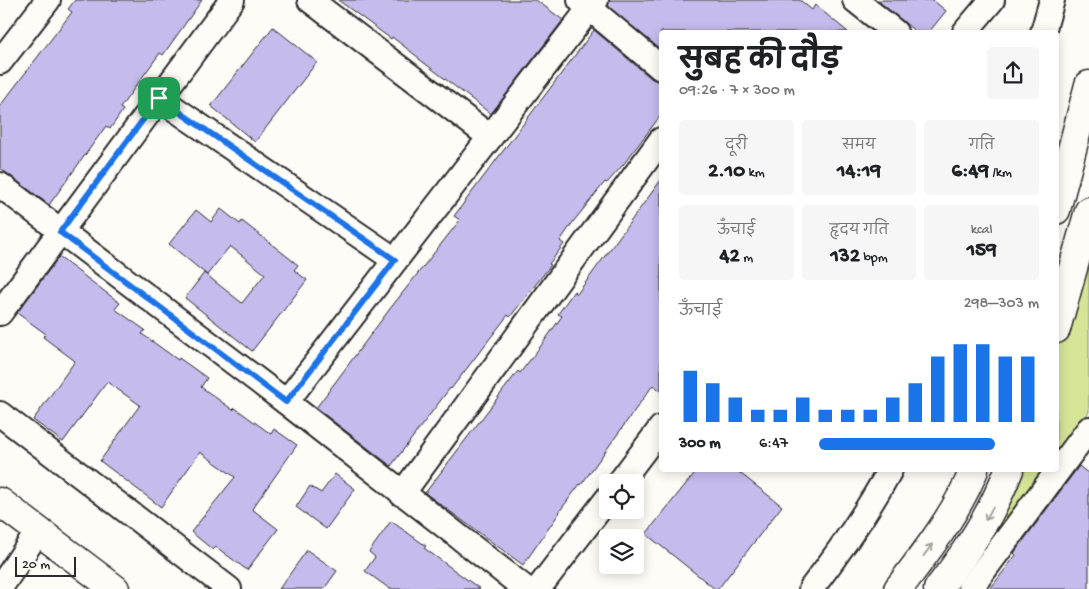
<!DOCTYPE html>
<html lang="hi">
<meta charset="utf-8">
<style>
:root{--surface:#fff;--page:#f6f6f6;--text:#202124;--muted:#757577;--accent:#1a73e8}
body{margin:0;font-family:"Gochi Hand","Playpen Sans Deva",sans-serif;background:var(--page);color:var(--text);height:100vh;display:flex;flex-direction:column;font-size:19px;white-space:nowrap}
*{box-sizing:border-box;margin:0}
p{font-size:16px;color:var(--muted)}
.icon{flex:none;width:28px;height:28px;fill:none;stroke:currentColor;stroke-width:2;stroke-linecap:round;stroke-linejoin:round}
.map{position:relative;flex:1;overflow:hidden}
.details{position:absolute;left:659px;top:30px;width:400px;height:442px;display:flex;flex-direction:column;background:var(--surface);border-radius:5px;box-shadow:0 2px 12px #0003}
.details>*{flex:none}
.buttons{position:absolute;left:599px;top:474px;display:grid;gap:10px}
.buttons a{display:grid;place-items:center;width:45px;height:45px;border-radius:5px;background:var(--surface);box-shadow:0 2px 12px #0003;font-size:25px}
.scale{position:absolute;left:15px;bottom:12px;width:61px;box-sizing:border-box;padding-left:5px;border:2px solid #2b2b2b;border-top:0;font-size:14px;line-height:18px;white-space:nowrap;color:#2b2b2b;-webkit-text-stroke:4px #fdfcf7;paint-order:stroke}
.pin{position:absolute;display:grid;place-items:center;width:42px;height:42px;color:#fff;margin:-21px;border-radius:10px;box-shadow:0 2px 8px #0006}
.round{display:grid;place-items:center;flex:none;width:52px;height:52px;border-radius:5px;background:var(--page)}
.headline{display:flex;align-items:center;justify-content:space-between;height:85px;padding:0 20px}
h1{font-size:28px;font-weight:700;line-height:38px}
.metrics{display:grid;grid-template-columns:repeat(3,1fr);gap:8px;height:85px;padding:5px 20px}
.metrics div{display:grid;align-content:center;border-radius:5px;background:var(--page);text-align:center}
.metrics b{font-size:21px;font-weight:700}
.metrics small{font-size:14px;font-weight:400}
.metrics p{font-size:14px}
.chart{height:140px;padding:10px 20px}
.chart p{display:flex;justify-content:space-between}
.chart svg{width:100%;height:90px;margin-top:5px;stroke:var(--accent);stroke-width:6}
ul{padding:0 20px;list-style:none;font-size:16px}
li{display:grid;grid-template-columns:80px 60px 1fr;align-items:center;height:38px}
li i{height:12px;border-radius:6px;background:var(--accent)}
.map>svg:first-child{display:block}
</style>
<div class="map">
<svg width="1089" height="589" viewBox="0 0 1089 589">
<rect width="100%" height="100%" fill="#fdfcf7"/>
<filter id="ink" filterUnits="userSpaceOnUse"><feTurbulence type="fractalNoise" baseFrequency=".02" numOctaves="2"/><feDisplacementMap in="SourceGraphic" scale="10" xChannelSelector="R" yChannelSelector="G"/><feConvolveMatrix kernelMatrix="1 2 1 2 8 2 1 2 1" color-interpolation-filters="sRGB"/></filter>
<g filter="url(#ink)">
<g fill="#d6e497" stroke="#808861">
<polygon points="1089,238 1089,412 1056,457 1056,353"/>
<polygon points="1015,470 1046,470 990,546 996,512"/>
</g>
<g fill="#c5bbed" stroke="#2b2b2b">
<polygon points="75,0 202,0 163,55 160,53 120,108 123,110 110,129 106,126 49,205 0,168 0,106 72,12 68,9"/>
<polygon points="338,0 536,0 563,20 491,114 419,59 419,58 392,37 391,39"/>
<polygon points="609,0 800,0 812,10 815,5 848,32 661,32 661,50 608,6"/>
<polygon points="877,0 933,0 946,11 929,32 916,32"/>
<polygon points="273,27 317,62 255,142 211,106"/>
<polygon points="594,30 652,79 661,81 661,115 623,165 607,183 605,182 573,222 560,241 564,244 549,264 551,265 510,317 508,315 451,389 450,388 391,466 316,408 389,310 460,220 454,216"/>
<polygon points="661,180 661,391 653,385 581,485 580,484 559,512 560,512 523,565 425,493 518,371 520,373 543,343 562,316 558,314 574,291 577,294"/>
<polygon points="221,209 240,224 242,221 298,265 294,270 307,280 252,351 185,298 204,273 242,303 265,274 230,246 207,275 169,244 196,210 211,222"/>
<polygon points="59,257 120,303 115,309 145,330 142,334 178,360 179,358 207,378 201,387 233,410 235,408 271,434 274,429 297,445 252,509 278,529 247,570 216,547 213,550 191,532 235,477 200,452 161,507 100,461 140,405 107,382 63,442 33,420 75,361 43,337 46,334 17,313"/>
<polygon points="1079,466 1089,474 1089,589 990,589 1016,555 1014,553"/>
<polygon points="697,470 736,470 782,506 718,589 715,589 646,534"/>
<polygon points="335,474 355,489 326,529 296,507 310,486 321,493"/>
<polygon points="391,521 426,546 424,548 480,589 390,589 365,571 375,557 369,552"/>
<polygon points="307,550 337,571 324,589 279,589"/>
</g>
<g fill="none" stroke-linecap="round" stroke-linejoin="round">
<defs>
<g id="street">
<polyline points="310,0 490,137"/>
<polyline points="580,0 661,68"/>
<polyline points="855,0 895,32"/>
<polyline points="965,32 992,0"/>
<polyline points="1043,32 1052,0"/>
<polyline points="0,62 48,0"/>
<polyline points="159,98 395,260"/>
<polyline points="0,185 286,402 526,589"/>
<polyline points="0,313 232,0"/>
<polyline points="286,402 596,0"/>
<polyline points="0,414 229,589"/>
<polyline points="620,482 661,428"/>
<polyline points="402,494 661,140"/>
<polyline points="0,588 39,530"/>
<polyline points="538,589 608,498"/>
<path d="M 811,589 C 840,551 867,512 890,470"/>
<polyline points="970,589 1089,429"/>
</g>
<g id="secondary">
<polyline points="1056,210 1089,85"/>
<polyline points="1056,329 1089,211"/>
<polyline points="0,502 115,589"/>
<path d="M 898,589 C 927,551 956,514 974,470"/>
<path d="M 938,589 C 968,550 991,516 1009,470"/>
</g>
</defs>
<use href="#street" stroke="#2b2b2b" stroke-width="28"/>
<use href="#secondary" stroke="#2b2b2b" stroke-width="31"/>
<use href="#street" stroke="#fdfcf7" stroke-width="24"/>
<use href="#secondary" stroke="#fdfcf7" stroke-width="28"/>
</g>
<defs><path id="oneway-shaft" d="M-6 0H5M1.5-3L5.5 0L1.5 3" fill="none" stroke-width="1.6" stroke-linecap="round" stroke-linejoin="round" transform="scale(1.25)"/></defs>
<g stroke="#9e9e9b">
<use href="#oneway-shaft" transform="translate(989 514) rotate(120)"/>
<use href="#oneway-shaft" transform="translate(928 550) rotate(-53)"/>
</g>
</g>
<g fill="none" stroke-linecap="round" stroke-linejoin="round" filter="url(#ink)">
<defs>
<polygon id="route" points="159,98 395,260 286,402 60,232"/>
</defs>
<use href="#route" stroke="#fff" stroke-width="10"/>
<use href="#route" stroke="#1a73e8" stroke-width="6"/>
</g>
</svg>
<div class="buttons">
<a><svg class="icon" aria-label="locate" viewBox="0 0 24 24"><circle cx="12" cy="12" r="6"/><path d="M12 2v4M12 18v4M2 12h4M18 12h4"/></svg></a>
<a><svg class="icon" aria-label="layers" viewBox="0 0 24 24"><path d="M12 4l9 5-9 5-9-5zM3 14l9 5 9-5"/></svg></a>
</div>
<div class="scale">20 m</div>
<div class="pin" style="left:159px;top:98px;background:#1e9e55"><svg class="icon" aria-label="arrive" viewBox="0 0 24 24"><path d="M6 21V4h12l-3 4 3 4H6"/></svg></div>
<section class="details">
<div class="headline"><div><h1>सुबह की दौड़</h1><p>09:26 · 7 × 300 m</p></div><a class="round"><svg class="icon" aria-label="share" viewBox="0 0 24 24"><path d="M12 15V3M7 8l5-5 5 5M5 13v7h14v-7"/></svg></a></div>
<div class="metrics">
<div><p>दूरी</p><b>2.10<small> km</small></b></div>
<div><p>समय</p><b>14:19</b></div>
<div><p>गति</p><b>6:49<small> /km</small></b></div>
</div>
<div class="metrics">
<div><p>ऊँचाई</p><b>42<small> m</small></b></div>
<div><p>हृदय गति</p><b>132<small> bpm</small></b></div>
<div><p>kcal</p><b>159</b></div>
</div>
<div class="chart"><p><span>ऊँचाई</span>298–303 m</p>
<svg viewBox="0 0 160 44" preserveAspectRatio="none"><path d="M5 44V19M15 44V25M25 44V32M35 44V38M45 44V38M55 44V32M65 44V38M75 44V38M85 44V38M95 44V32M105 44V25M115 44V12M125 44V6M135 44V6M145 44V12M155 44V12"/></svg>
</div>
<ul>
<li><b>300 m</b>6:47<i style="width:80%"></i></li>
</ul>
</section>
</div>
